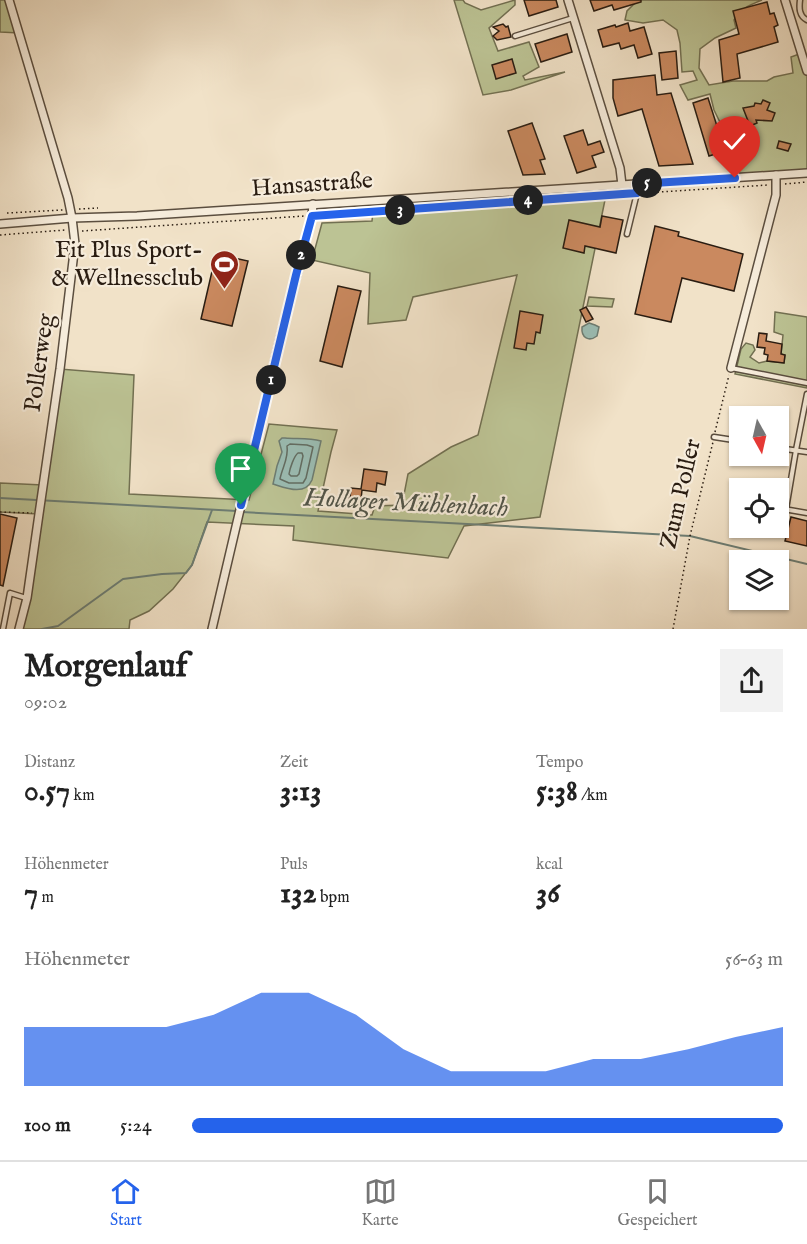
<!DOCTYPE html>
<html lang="de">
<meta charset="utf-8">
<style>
:root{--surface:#fff;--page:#f2f2f2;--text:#222;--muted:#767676;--line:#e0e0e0;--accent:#2563eb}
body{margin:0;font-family:"IM FELL English",serif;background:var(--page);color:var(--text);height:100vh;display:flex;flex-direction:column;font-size:22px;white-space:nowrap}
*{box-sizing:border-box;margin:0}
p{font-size:20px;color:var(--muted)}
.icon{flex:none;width:33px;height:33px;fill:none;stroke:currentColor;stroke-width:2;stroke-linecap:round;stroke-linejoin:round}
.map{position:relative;height:629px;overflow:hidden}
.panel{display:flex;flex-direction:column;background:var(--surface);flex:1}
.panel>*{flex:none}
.needle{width:39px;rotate:172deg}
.fabs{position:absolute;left:729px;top:406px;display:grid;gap:12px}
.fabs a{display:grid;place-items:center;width:60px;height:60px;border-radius:0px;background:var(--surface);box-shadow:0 2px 4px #0004;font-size:30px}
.pin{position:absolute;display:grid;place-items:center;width:51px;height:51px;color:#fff;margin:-62px -26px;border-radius:50% 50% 50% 0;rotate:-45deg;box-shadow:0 0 6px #0007}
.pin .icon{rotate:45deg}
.km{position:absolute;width:30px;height:30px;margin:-15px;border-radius:50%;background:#222;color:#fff;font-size:16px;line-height:30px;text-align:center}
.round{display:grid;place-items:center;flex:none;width:63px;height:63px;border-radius:0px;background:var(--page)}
.headline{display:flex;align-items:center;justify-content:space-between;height:102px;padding:0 24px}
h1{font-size:33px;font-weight:700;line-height:45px}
.metrics{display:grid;grid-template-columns:repeat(3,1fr);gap:9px;height:102px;padding:6px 24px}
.metrics div{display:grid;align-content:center}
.metrics b{font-size:30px;font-weight:700}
.metrics small{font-size:16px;font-weight:400}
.metrics p{font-size:16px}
.chart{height:168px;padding:12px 24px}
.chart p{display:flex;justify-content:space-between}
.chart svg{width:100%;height:108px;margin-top:6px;fill:var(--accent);opacity:.7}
ul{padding:0 24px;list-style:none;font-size:20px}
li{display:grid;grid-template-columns:96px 72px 1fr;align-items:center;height:45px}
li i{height:15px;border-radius:8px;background:var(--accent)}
.tab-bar{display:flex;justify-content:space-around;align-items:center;height:84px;border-top:2px solid var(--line);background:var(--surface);font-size:16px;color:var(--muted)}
.tab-bar a{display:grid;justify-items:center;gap:3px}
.tab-bar .current{color:var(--accent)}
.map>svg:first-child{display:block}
</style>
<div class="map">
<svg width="807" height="629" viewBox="0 0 807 629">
<rect width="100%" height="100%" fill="#f1e2c8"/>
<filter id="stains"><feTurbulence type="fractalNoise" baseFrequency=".00333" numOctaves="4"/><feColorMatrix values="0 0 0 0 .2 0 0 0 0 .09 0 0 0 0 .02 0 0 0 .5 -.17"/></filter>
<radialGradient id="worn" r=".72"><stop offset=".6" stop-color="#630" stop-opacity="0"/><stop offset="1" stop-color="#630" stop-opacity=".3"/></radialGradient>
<g fill="#bcc394" stroke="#727052" stroke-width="1.5">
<polygon points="0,0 9,0 19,33 0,32"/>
<polygon points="454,0 463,0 465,3 481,10 515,0 515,5 489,28 498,51 529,42 539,67 523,76 525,80 565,72 511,90 483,95"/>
<path d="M 634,0 L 762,0 C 749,5 742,8 734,20 L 736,28 L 715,38 L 700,49 L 699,68 L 709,85 L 733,81 L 767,81 L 774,77 L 793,73 L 791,57 L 802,53 L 807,71 L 807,173 L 735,178 L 733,149 L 714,110 L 710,94 L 688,100 L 680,85 L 697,80 L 693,71 L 682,72 L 680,43 L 677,30 L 663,20 L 643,23 L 625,20 L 627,11 L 635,3 Z"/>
<polygon points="606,195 540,517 464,526 448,558 293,540 294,526 207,522 192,565 173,589 149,611 130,620 129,629 19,629 39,514 0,512 0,483 43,485 60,369 134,375 129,494 249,500 269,424 337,430 331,452 318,511 372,515 375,506 402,505 408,474 451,447 478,435 517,275 413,297 406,320 368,324 370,273 312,260 322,223 372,221 373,212"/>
<polygon points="589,297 614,299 612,307 587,306"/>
<polygon points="775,312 807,317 807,388 735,374 741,349 746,343 753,345 755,350 750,357 759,363 767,361 784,363 785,355 781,354 783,335 774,332"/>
</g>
<g fill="#9bbeb5" stroke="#6d7d73" stroke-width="1.5">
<path d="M 589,323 L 595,325 L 599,327 L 597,336 C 589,342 581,338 582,327 Z"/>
<path d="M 285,438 C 297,439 309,438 321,441 L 312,480 C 305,496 286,488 273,484 L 277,466 L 282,452 L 279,441 L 282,438 Z"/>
</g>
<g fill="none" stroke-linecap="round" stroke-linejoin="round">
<g stroke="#626d63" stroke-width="1.5">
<path d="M 290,444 L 307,445 L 313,447 L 306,478 L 303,483 L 289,483 L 280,479 C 282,468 289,458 287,446 Z"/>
<path d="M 298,453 L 302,453 L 303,456 L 299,474 L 297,476 L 291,476 L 289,474 C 290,468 294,456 298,453 Z"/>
</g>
<g stroke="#6d7d73" stroke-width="2">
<polyline points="0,498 237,511"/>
<polyline points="242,512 690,536 807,564"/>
<polyline points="42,629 58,626 123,579 162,574 186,573 192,565 212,510"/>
</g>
</g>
<g fill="#ca895f" stroke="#291c11" stroke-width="1.5">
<polygon points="524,0 556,0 558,7 529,16"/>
<polygon points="590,0 641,0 641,2 614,10 612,5 594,11"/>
<polygon points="767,2 770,14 774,13 778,25 774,27 778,42 737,54 740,78 723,82 719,40 739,34 733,11"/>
<polygon points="628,23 630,31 644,27 652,54 638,58 634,45 621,49 619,43 603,47 598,30 615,25 616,27"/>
<polygon points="503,24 506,27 508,26 511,37 497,40 493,36 499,31 493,27"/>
<polygon points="567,34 572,52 541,62 535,44"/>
<polygon points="676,51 678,78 662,80 659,53"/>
<polygon points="512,59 516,73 496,79 492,65"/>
<polygon points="655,75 657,95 671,93 693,164 659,166 642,109 618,116 613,98 613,80"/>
<polygon points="708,98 725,151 709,156 693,103"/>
<polygon points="763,100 770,103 767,110 775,113 772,121 756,120 757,123 750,126 743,108 754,106 755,103 761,104"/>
<polygon points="532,123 545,159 540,160 545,174 523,175 508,131"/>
<polygon points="583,130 588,145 600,141 604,152 592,156 596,167 577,173 564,136"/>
<polygon points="779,141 791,144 788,151 777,148"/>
<polygon points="602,216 623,220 616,253 585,246 584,253 563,248 569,220 600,227"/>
<polygon points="655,226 679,232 678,236 743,254 734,291 682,278 671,322 635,314"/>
<polygon points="216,254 248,261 232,326 201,319"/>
<polygon points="338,286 361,291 342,367 320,361"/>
<polygon points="586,307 593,319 586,322 580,310"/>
<polygon points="520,311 543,315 540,333 536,332 534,344 527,343 526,350 514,348"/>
<polygon points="759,333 767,334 766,341 782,344 781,354 785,355 784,363 767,361 768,355 764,354 765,348 757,347"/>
<polygon points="364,469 387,472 385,485 377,483 376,492 362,490 360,509 337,506 339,497 350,498 351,488 361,489"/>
<polygon points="0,514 17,518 3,586 0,585"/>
<polygon points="791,517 807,521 807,546 785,541"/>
</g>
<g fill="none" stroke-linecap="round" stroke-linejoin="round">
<defs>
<g id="lane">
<path d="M 800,0 C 799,8 799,16 807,20"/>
<polyline points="515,36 573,18"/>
<polyline points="627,234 637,193 637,185"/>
<polyline points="731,368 807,383"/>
<polyline points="714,437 740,441"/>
<polyline points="778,448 807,452"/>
<polyline points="778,508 807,513"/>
<polyline points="786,509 796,450 807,394"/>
<polyline points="3,629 10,593 26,598"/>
</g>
<g id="street">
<polyline points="9,0 68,198 72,218 75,244 60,369 39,514 27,598 19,629"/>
<polyline points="568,0 620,168 622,185"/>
<polyline points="785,0 807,71"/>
<polyline points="0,224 72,218 137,216 807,173"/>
<polyline points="731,368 776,195 776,175"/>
<polyline points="212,629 280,339 312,216 313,204"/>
</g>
</defs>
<use href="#lane" stroke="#5b4e3f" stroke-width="7"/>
<use href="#street" stroke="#5b4e3f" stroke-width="10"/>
<g stroke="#291c11" stroke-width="1.5" stroke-dasharray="1.5 3" stroke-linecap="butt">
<polyline points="785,184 807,182"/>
<polyline points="644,193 768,185"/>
<polyline points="79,209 98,208"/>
<polyline points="7,213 63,210"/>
<polyline points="321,215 631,193"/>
<polyline points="82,231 304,216"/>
<polyline points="0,235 65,230"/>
<polyline points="715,432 729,375"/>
<polyline points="0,512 32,513"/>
<polyline points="673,629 690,536 713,442"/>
</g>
<use href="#lane" stroke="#f6ecdb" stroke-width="4"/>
<use href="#street" stroke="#f6ecdb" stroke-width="7"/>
</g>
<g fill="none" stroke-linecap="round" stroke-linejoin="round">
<defs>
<polyline id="route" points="241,505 296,275 312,216 637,193 637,184 735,178"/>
</defs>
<use href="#route" stroke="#fff" stroke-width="12"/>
<use href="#route" stroke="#2563eb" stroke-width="8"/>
</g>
<defs>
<symbol id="stadium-pin" viewBox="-11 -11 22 30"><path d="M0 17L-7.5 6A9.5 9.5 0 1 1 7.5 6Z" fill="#8f2418" stroke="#f6ecdb"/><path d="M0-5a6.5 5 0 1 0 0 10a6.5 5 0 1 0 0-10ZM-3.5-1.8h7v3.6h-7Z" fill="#fff"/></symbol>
</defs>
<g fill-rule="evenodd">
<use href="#stadium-pin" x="208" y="248" width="33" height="45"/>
</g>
<g text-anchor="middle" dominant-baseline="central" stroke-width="4.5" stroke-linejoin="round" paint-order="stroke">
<g font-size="24" fill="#291c11" stroke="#f6ecdb">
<text transform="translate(312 185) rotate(-4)">Hansastraße</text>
<text transform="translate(40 363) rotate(-82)">Pollerweg</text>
<text transform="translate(681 494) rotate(-77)">Zum Poller</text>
</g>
<g font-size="24" fill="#291c11" stroke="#f6ecdb" text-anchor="end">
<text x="203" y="250">Fit Plus Sport-<tspan x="203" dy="28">&amp; Wellnessclub</tspan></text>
</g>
<g font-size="26" font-style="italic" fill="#51554a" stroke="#f6ecdb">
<text transform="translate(406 503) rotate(3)">Hollager Mühlenbach</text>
</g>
</g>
<rect width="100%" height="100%" filter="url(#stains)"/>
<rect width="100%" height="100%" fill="url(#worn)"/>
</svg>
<div class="fabs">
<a><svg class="needle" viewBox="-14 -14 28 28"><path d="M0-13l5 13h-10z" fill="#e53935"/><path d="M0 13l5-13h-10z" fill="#767676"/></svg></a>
<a><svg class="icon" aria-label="locate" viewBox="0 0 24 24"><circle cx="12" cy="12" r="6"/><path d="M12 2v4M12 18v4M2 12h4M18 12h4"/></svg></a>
<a><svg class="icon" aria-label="layers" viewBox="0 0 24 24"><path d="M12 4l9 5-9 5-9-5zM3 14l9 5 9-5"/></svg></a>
</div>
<div class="pin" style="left:241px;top:505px;background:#1e9e55"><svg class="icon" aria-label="arrive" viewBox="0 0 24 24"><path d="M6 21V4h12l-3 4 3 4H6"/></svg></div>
<div class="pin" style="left:735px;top:178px;background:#d93025"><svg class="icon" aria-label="check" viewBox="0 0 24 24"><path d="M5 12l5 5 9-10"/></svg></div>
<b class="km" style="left:271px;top:380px">1</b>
<b class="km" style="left:301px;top:255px">2</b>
<b class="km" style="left:400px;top:210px">3</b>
<b class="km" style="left:528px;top:200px">4</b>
<b class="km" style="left:647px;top:183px">5</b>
</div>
<section class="panel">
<div class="headline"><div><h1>Morgenlauf</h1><p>09:02</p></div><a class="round"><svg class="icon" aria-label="share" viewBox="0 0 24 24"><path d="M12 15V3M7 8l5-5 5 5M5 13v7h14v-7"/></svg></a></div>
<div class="metrics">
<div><p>Distanz</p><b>0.57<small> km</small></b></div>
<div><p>Zeit</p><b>3:13</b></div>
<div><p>Tempo</p><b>5:38<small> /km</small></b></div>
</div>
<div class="metrics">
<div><p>Höhenmeter</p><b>7<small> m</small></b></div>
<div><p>Puls</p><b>132<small> bpm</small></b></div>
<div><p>kcal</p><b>36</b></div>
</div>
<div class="chart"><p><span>Höhenmeter</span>56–63 m</p>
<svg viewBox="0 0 160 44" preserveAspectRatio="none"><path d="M0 44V20L10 20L20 20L30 20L40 15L50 6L60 6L70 15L80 29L90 38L100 38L110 38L120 33L130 33L140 29L150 24L160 20V44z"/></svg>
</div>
<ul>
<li><b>100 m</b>5:24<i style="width:100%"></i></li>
</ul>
</section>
<nav class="tab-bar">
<a class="current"><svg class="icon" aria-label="home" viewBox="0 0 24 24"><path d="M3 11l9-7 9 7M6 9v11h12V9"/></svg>Start</a>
<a><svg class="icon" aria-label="map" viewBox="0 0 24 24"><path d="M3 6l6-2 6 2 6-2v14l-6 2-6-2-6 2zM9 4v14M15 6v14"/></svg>Karte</a>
<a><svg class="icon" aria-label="saved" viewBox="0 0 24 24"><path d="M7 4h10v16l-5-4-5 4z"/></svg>Gespeichert</a>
</nav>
